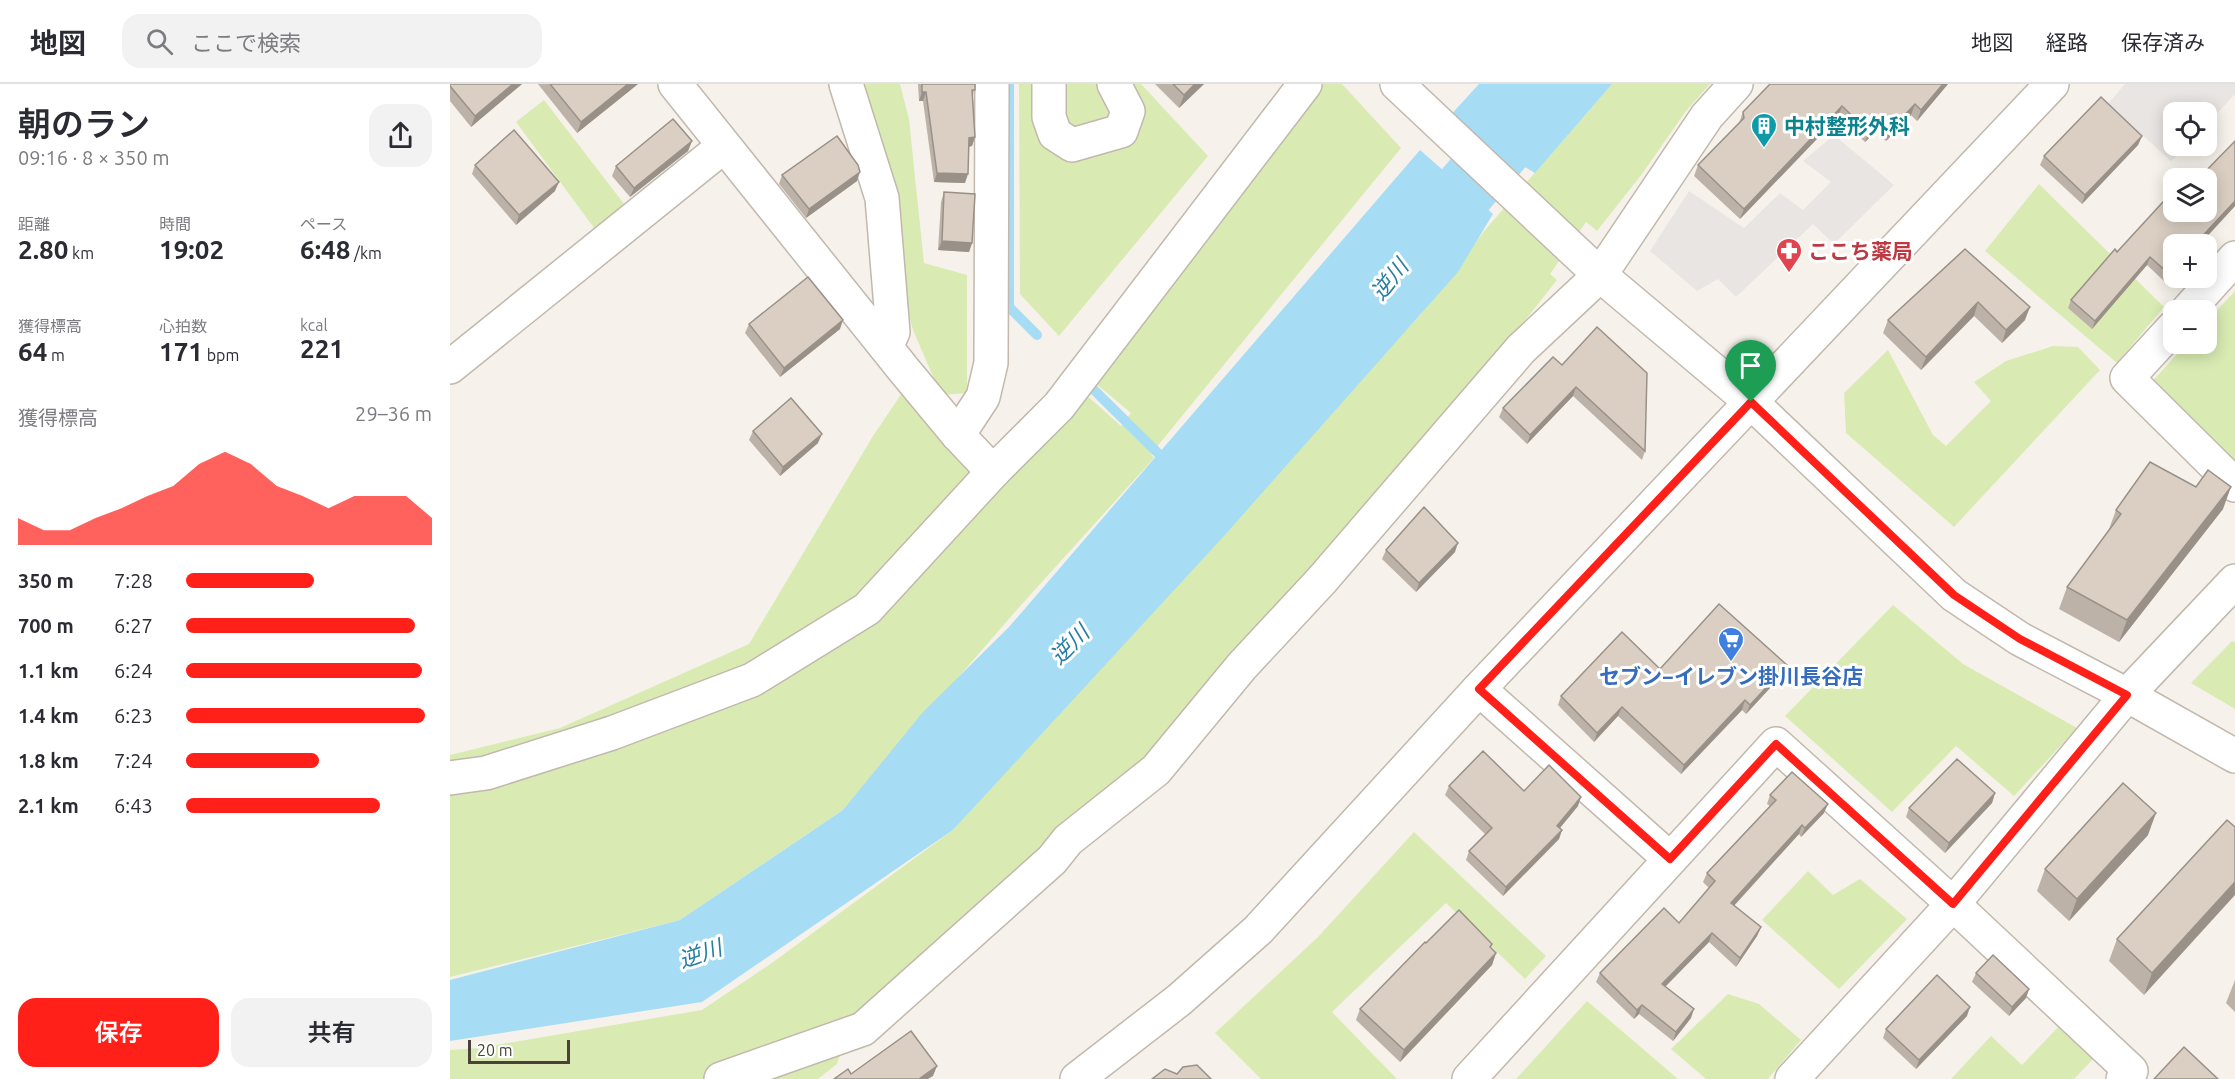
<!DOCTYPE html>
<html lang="ja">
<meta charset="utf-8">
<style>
:root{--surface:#fff;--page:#f2f2f3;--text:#2b2b33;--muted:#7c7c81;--line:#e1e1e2;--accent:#ff2119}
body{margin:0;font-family:Ubuntu,"Noto Sans JP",sans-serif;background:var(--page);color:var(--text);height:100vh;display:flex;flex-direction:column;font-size:22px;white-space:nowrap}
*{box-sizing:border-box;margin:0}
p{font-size:20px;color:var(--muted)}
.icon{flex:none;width:33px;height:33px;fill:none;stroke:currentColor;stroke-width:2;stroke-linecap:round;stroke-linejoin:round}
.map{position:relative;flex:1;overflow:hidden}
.panel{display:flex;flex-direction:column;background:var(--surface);width:450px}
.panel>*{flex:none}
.buttons{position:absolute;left:1713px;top:18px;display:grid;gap:12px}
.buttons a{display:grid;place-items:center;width:54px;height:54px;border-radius:12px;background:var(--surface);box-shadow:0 3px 15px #0003;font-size:30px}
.scale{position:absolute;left:18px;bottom:15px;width:102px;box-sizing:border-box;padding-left:6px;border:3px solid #4b4138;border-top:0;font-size:16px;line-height:21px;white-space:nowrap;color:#4b4138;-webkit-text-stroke:4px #fff;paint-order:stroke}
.pin{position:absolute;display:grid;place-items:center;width:51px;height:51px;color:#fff;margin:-62px -26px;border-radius:50% 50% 50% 0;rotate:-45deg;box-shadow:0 0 6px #0007}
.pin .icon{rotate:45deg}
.round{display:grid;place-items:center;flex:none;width:63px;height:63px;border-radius:18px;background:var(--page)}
.headline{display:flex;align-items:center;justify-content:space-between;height:102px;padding:0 18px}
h1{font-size:33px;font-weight:600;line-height:45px}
.stats{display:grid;grid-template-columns:repeat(3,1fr);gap:9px;height:102px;padding:6px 18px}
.stats div{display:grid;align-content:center}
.stats b{font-size:26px;font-weight:600}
.stats small{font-size:16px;font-weight:400}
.stats p{font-size:16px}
.chart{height:168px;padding:12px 18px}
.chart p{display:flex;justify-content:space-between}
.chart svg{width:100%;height:108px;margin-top:6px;fill:var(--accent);opacity:.7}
.button{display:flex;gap:12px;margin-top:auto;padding:12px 18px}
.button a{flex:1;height:69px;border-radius:18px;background:var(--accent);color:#fff;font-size:24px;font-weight:600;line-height:69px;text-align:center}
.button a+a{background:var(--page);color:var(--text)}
ul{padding:0 18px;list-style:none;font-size:20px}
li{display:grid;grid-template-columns:96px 72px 1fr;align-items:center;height:45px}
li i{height:15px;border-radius:8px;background:var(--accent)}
header{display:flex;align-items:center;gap:36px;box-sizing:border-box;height:84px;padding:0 30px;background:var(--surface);border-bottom:2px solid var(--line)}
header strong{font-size:28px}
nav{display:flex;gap:33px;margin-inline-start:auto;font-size:21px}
.search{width:420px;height:54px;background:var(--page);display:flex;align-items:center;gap:15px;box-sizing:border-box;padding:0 21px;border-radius:18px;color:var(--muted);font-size:22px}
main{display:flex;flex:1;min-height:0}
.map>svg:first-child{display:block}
</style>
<header>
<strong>地図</strong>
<div class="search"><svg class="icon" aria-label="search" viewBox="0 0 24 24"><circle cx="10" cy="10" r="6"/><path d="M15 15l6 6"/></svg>ここで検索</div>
<nav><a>地図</a><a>経路</a><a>保存済み</a></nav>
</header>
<main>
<section class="panel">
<div class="headline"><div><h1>朝のラン</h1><p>09:16 · 8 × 350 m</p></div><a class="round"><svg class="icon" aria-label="share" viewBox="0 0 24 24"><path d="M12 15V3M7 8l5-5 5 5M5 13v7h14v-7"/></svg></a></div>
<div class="stats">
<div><p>距離</p><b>2.80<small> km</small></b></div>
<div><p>時間</p><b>19:02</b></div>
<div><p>ペース</p><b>6:48<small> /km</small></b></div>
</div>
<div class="stats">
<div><p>獲得標高</p><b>64<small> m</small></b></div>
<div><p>心拍数</p><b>171<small> bpm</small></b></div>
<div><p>kcal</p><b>221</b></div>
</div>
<div class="chart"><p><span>獲得標高</span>29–36 m</p>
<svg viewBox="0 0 160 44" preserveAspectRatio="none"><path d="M0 44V33L10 38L20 38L30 33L40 29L50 24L60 20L70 11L80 6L90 11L100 20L110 24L120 29L130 24L140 24L150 24L160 33V44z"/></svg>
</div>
<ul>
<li><b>350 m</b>7:28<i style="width:52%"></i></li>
<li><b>700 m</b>6:27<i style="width:93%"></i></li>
<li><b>1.1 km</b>6:24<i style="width:96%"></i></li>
<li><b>1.4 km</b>6:23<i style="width:97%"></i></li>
<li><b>1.8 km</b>7:24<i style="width:54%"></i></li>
<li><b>2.1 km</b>6:43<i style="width:79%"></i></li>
</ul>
<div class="button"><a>保存</a><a>共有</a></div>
</section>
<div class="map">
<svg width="1785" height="995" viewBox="0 0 1785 995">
<rect width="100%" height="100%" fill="#f6f2eb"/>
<g fill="#d9ebb3">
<polygon points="395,0 450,0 459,35 474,179 517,191 517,309 491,311 463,246"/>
<polygon points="569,0 691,0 758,72 609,252 570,210"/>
<polygon points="851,0 892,0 951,64 701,370 704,374 572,520 393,726 230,836 0,893 0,671 110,644 299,560 423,352 454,306 532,392 406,522 306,593 133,639 303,598 429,525 633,308 671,342 681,329 644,298"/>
<polygon points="1162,0 1260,0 1236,27 1192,90 1147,147 1136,138 1100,190 1107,196 848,524 706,686 403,932 387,980 368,995 0,995 0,966 28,964 252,926 319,881 503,746 971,230 1035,146"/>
<polygon points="94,16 178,125 147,148 66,38"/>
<polygon points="1589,100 1714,223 1667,279 1535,167"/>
<polygon points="1785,207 1785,379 1700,300 1736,260 1756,260 1757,237"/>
<polygon points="1603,262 1628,263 1650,286 1504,443 1396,349 1394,309 1438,266 1483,351 1496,362 1541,317 1524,298 1556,277"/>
<polygon points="1443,521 1513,580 1627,644 1564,712 1506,662 1442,728 1335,632"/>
<polygon points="1782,557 1785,558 1785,625 1741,599"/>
<polygon points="964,748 1096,872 1075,895 996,819 882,928 947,995 811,995 765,949 868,853"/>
<polygon points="1358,787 1383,811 1410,795 1457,835 1389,905 1312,836"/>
<polygon points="1278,910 1309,920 1351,956 1318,995 1256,995 1221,965"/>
<polygon points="1137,917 1228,995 1066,995"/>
<polygon points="1611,940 1646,972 1624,995 1501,995 1541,952 1572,981"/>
</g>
<g fill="#e8e5e3">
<polygon points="1675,0 1785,0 1785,10 1757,40 1756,28 1724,28 1724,62 1736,62 1721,77 1658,20"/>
<polygon points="1384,51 1444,101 1384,160 1363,140 1286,213 1268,195 1247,207 1200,167 1239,107 1294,144 1330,109 1353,126 1381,98 1353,77"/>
</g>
<g fill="#a7ddf4">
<polygon points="1029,0 1162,0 1085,89 996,36"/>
<polygon points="970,66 1043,130 1008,188 774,452 503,746 252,918 0,957 0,896 230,836 393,726 473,628 559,543"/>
</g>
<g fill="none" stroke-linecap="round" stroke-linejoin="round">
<g stroke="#a7ddf4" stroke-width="10">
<polyline points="559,0 559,223 587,251"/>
<polyline points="641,303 718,379"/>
</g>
<polyline stroke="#a7ddf4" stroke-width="62" points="960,170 1106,0"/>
<defs>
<g id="minor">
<polyline points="225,0 454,286 508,351 543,388"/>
<polyline points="396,0 432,114 443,248 436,263"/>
<polyline points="599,0 599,33 605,50 622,61 671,47 678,27 664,0"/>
<polyline points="947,0 1150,191 1301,318 1504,511 1570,555 1677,611 1785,672"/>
<polyline points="1738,226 1785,174"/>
<polyline points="1724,243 1677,294 1785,401"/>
<polyline points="0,283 274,62"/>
<polyline points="508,351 533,313 541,279 542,0"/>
<polyline points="1029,605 1220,775"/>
<polyline points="0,694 36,689 162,649 302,596 417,525 543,388 609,322 855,0"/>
<polyline points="271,995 413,945 602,776 618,756 706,686 792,582 872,496 1071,265 1150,191 1257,32 1286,0"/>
<polyline points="627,995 729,916 808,846 1029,605 1602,0"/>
<polyline points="1019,995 1326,660 1503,820 1681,987 1673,995"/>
<polyline points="1342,995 1503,820 1677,611 1785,497"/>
</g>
</defs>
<use href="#minor" stroke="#c2b8ad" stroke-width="36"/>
<use href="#minor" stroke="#fff" stroke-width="33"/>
</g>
<g fill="#bcb2a8">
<polygon points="0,0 72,0 21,43 0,17"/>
<polygon points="88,0 188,0 127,49"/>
<polygon points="468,0 525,0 523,12 525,53 522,62 519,63 515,99 484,98 473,17 469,17"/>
<polygon points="705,0 754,0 729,24"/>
<polygon points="1498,0 1467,37 1461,31 1436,57 1426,47 1415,58 1388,33 1290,135 1244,92 1248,81 1289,39 1293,28"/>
<polygon points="1692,52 1688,61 1632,120 1590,81 1594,72"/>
<polygon points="242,57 238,67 180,113 162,92 166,82"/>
<polygon points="1785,57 1785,122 1750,160 1724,160 1724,189 1715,198 1697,181 1642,245 1618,224 1621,216 1667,168 1724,128"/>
<polygon points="25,81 105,107 66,141 22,90"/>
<polygon points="332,91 407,97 356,134 329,100"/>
<polygon points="494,108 522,159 519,168 488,166 491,118"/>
<polygon points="1515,165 1575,236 1552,259 1524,232 1471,286 1433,249 1438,236"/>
<polygon points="299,240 390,245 330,293 295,249"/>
<polygon points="1103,273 1195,367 1192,376 1123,312 1077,360 1049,333 1053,324"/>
<polygon points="303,347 368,359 330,392 299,356"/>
<polygon points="1773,425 1669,558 1609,525 1617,503 1659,445 1666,426"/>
<polygon points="936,466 1005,468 966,508 932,475"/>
<polygon points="1337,581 1333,590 1296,630 1292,626 1231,690 1168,632 1144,658 1108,621 1111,612 1210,585"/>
<polygon points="999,702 1074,707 1128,722 1110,744 1112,746 1109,755 1053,812 1016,776 1019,767 1035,750 995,711"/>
<polygon points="1545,709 1542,719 1495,769 1456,733 1459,724"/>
<polygon points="1320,711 1374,729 1351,753 1349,750 1284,822 1311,843 1307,852 1286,883 1259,858 1215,903 1241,934 1223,957 1189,930 1184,935 1146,898 1150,889 1229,839 1259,804 1253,798 1257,789 1320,722 1317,720"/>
<polygon points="1777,736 1694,911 1659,877 1667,855"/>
<polygon points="1698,751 1619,837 1587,807 1595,785"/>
<polygon points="976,859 1046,869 1042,881 950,978 906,936 910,925"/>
<polygon points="1526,889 1579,905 1576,914 1559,932 1522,898"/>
<polygon points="1785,896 1785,928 1776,919"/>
<polygon points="1517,932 1466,985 1433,954 1436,945"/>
</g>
<g fill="#999188">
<polygon points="63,0 72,0 21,43 25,32"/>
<polygon points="178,0 188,0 127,49 131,38"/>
<polygon points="745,0 754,0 729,24 734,11"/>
<polygon points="1493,0 1498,0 1467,37 1471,26"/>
<polygon points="472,8 476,8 473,17 469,17"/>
<polygon points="1465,20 1461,31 1436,57 1440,46"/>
<polygon points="1392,22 1388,33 1290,135 1294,125"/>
<polygon points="1430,36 1426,47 1415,58 1419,48"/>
<polygon points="1692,52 1688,61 1632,120 1635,111"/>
<polygon points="525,53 522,62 515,63 519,54"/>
<polygon points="242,57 238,67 180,113 184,104"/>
<polygon points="410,88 407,97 356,134 359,125"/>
<polygon points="487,89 518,90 515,99 484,98"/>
<polygon points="109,98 105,107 66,141 69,131"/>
<polygon points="1785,117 1785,122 1750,160 1745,160"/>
<polygon points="492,157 522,159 519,168 488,166"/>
<polygon points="1700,173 1697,181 1642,245 1645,237"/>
<polygon points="1724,184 1724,189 1715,198 1718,189"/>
<polygon points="1528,218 1524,232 1471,286 1476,273"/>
<polygon points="1580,223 1575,236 1552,259 1556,246"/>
<polygon points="393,236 390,245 330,293 334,284"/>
<polygon points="1126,303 1123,312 1077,360 1080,351"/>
<polygon points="372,350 368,359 330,392 333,383"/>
<polygon points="1781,403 1773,425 1669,558 1677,536"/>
<polygon points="1008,459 1005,468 966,508 969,499"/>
<polygon points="1337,581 1333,590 1296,630 1300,621"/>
<polygon points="1295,616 1292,626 1231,690 1234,681"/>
<polygon points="1172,623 1168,632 1144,658 1147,649"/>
<polygon points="1545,709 1542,719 1495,769 1499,759"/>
<polygon points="1131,713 1128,722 1104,751 1107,742"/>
<polygon points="1378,720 1374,729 1351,753 1355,744"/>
<polygon points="1706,729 1698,751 1619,837 1627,815"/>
<polygon points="1352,741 1349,750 1278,828 1281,819"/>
<polygon points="1112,746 1109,755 1053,812 1056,803"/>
<polygon points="1785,798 1785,811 1694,911 1702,889"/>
<polygon points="1311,843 1307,852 1286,883 1290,874"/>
<polygon points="1262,849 1259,858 1209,909 1212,900"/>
<polygon points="1046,869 1042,881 950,978 954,966"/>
<polygon points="1579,905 1576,914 1559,932 1562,923"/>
<polygon points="1192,921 1189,930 1184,935 1187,926"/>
<polygon points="1520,923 1517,932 1466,985 1469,976"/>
<polygon points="1244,925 1241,934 1223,957 1226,948"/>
<polygon points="487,982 483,992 478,995 469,995"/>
</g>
<g fill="#dbcfc3" stroke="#999188" stroke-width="1.5">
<polygon points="0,0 63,0 25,32 0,2"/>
<polygon points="100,0 178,0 131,38"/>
<polygon points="472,0 525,0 525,6 522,6 525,53 519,54 518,90 487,89 476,8 472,8"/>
<polygon points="723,0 745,0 734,11"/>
<polygon points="1320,0 1493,0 1471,26 1465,20 1440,46 1430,36 1419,48 1392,22 1294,125 1248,81 1294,34 1293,28"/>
<polygon points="1651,13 1692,52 1635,111 1594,72"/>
<polygon points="223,35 242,57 184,104 166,82"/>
<polygon points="64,46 109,98 69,131 25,81"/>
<polygon points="387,52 408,81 410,88 359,125 332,91"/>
<polygon points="1785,57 1785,117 1745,160 1724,160 1724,184 1718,189 1700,173 1645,237 1621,216 1665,165 1667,168 1724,106 1724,128 1756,128 1756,94 1749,94"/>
<polygon points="494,108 525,110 522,159 492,157"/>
<polygon points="1515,165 1580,223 1556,246 1528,218 1476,273 1438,236"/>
<polygon points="358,193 393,236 334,284 299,240"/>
<polygon points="1147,243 1197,289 1195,367 1126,303 1080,351 1053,324 1103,273 1112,281"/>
<polygon points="341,314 372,350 333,383 303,347"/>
<polygon points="1700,378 1746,403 1758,386 1781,403 1677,536 1617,503 1671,430 1666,426"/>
<polygon points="974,423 1008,459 969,499 936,466"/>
<polygon points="1269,520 1337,581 1300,621 1295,616 1234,681 1172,623 1147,649 1111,612 1172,548 1210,585"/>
<polygon points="1033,667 1074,707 1099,681 1131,713 1107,742 1112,746 1056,803 1019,767 1042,744 999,702"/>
<polygon points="1507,675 1545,709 1499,759 1459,724"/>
<polygon points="1342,688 1378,720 1355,744 1352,741 1281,819 1311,843 1290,874 1262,849 1212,900 1244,925 1226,948 1192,921 1187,926 1150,889 1214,824 1229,839 1265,797 1257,789 1326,716 1320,711"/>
<polygon points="1673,699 1706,729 1627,815 1595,785"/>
<polygon points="1777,736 1785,743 1785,798 1702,889 1667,855"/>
<polygon points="1009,826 1042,860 1040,863 1046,869 954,966 910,925 975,858 976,859"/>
<polygon points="1543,871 1579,905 1562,923 1526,889"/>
<polygon points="1487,891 1520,923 1469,976 1436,945"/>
<polygon points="461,947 487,982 469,995 384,995 398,985 401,990"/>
<polygon points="1734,963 1768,995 1704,995"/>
<polygon points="747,981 761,995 702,995 715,985 727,990 733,983"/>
</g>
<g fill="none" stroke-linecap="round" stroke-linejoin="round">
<defs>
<polygon id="route" points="1301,318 1504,511 1570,555 1677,611 1503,820 1326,660 1220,775 1029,605"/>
</defs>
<use href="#route" stroke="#fff" stroke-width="12"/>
<use href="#route" stroke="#ff2119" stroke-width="8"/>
</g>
<defs>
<symbol id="building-pin" viewBox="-11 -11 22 30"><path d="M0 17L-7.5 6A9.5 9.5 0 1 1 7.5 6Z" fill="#0f9aa8" stroke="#fff"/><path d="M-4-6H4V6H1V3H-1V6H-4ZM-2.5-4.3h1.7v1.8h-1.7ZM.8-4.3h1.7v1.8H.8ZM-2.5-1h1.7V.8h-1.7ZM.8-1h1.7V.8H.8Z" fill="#fff"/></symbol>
<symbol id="pharmacy-pin" viewBox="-11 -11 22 30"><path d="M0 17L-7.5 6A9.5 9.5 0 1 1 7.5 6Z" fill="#e0444e" stroke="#fff"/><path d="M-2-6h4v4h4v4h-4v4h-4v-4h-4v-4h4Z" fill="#fff"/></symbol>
<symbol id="supermarket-pin" viewBox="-11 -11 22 30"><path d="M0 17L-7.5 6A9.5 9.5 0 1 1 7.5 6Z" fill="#3f7fe0" stroke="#fff"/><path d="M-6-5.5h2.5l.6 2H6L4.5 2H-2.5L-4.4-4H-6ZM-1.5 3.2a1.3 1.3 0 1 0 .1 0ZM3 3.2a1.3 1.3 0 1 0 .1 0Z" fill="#fff"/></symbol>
</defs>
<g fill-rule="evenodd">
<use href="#building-pin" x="1299" y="27" width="30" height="40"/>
<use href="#pharmacy-pin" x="1324" y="152" width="30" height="40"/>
<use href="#supermarket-pin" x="1266" y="541" width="30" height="40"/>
</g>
<g text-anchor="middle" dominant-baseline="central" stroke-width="6" stroke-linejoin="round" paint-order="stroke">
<g font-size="21" font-weight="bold" fill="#0d838f" stroke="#fff" text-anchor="start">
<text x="1334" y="42">中村整形外科</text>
</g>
<g font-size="21" font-weight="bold" fill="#be3a42" stroke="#fff" text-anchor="start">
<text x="1358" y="167">ここち薬局</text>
</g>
<g font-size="21" font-weight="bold" fill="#366cbe" stroke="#fff">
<text x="1281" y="592">セブン−イレブン掛川長谷店</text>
</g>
<g font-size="22" font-style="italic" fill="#277ea3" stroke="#fff">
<text transform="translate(939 195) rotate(-51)">逆川</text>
<text transform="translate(619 560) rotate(-45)">逆川</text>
<text transform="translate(250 869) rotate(-19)">逆川</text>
</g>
</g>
</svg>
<div class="buttons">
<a><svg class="icon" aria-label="locate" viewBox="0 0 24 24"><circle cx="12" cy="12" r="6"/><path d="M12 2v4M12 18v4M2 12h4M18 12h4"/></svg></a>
<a><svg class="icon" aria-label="layers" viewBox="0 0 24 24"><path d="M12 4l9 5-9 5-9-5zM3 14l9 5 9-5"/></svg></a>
<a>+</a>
<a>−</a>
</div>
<div class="scale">20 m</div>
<div class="pin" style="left:1301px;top:318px;background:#1e9e55"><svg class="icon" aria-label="arrive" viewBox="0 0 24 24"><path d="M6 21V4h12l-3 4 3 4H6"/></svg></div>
</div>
</main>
